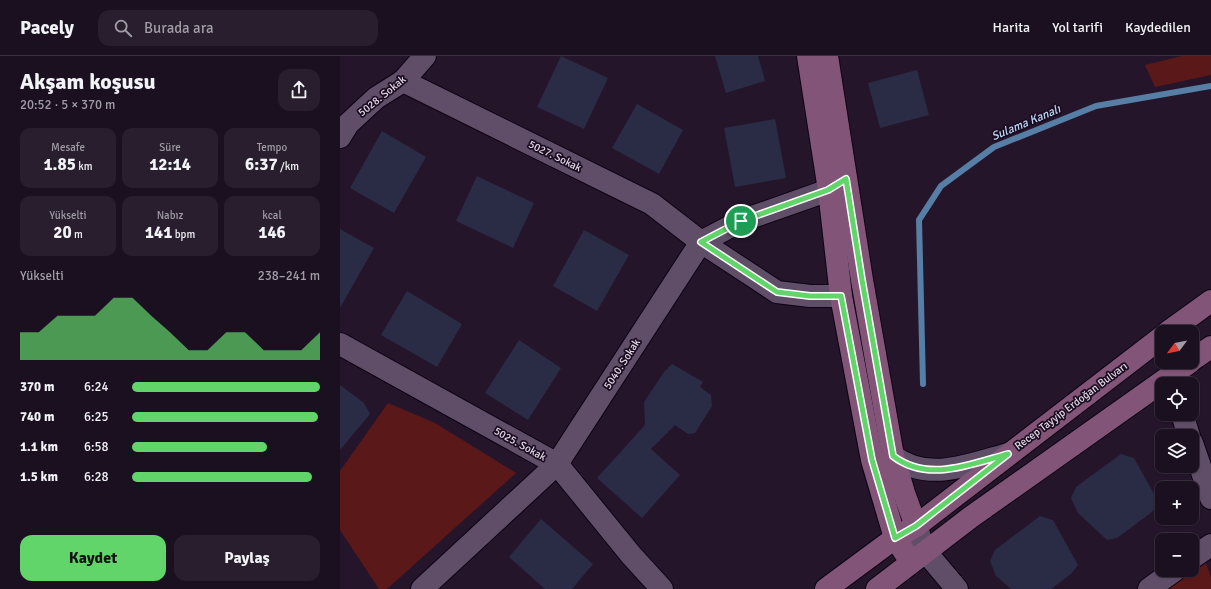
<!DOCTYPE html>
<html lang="tr">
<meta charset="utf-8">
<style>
:root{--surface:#1b1020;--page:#281e2d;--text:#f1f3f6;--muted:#a09da5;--line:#39303e;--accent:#61d46a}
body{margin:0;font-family:Signika,sans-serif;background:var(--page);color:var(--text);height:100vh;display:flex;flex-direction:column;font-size:15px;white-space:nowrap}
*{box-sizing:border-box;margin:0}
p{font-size:13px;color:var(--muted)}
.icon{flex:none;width:22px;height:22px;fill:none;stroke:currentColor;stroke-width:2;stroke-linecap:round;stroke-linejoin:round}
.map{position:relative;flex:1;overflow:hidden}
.side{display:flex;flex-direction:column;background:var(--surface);width:340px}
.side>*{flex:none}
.needle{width:26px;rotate:238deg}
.controls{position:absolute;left:815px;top:269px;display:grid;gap:8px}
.controls a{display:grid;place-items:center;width:44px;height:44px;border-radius:8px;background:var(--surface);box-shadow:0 1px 3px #0004,0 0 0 1px var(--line);font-size:20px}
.pin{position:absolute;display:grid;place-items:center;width:34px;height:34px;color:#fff;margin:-17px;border:2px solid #fff;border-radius:50%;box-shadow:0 1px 4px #0007}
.round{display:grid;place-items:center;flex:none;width:42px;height:42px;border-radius:12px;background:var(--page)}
.summary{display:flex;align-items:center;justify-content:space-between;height:68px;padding:0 20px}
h1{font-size:22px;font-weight:700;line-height:30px}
.figures{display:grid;grid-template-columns:repeat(3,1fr);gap:6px;height:68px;padding:4px 20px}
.figures div{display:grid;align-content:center;border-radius:10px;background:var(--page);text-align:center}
.figures b{font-size:17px;font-weight:700}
.figures small{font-size:11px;font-weight:400}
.figures p{font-size:11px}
.chart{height:112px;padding:8px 20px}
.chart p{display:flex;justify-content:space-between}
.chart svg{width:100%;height:72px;margin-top:4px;fill:var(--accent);opacity:.7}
.primary-button{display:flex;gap:8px;margin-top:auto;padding:8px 20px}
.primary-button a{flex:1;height:46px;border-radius:12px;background:var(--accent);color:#111;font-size:16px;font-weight:700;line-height:46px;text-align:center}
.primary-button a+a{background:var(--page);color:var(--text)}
ul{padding:0 20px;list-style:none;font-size:13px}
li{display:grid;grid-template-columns:64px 48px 1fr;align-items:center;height:30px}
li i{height:10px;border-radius:5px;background:var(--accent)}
header{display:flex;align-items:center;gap:24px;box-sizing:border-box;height:56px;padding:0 20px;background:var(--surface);border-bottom:1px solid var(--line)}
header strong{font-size:19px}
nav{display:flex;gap:22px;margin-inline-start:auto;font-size:14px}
.search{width:280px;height:36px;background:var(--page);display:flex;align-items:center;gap:10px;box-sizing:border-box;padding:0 14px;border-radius:12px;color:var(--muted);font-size:15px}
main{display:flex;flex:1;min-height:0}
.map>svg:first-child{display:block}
</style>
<header>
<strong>Pacely</strong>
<div class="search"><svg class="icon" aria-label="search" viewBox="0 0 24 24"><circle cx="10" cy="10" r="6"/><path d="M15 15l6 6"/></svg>Burada ara</div>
<nav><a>Harita</a><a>Yol tarifi</a><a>Kaydedilen</a></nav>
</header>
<main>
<section class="side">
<div class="summary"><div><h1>Akşam koşusu</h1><p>20:52 · 5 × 370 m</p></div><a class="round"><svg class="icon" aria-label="share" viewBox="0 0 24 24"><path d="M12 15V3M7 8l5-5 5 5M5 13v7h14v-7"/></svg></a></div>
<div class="figures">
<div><p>Mesafe</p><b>1.85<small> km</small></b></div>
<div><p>Süre</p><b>12:14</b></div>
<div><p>Tempo</p><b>6:37<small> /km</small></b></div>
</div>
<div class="figures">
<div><p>Yükselti</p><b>20<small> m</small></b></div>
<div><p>Nabız</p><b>141<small> bpm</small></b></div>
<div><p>kcal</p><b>146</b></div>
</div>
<div class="chart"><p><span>Yükselti</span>238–241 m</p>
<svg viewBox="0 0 160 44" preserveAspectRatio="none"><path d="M0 44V27L10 27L20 17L30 17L40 17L50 6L60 6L70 17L80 27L90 38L100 38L110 27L120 27L130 38L140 38L150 38L160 27V44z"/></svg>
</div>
<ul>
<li><b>370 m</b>6:24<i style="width:100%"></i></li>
<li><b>740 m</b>6:25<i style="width:99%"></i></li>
<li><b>1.1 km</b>6:58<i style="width:72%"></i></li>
<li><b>1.5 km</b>6:28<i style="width:96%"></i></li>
</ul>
<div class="primary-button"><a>Kaydet</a><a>Paylaş</a></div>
</section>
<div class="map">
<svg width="871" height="533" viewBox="0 0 871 533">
<rect width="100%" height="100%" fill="#24152b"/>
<g fill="#5b1819">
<polygon points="842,0 871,0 871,19 815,31 805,9"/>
<polygon points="48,347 95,367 176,417 47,533 39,533 0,474 0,415"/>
<polygon points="865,505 871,521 871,533 829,533"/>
</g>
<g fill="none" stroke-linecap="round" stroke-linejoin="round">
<polyline stroke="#577ea4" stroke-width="6" points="583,328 579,164 601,130 654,91 756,50 871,30"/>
</g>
<g fill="#2a2b45">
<polygon points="221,0 268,22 244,73 197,51"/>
<polygon points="375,0 418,0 425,25 386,37"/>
<polygon points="577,14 589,59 540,72 528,27"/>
<polygon points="297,48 343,74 319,118 272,92"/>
<polygon points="435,63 446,122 395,131 384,72"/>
<polygon points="42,75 86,101 54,157 10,132"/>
<polygon points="137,120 194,147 173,192 116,165"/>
<polygon points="0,173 34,192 0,252"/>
<polygon points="244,174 289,199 257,255 213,230"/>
<polygon points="67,235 122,268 97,311 41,279"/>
<polygon points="179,284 221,312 188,364 145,337"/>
<polygon points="332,308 363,326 360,331 371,339 372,350 355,377 348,378 335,369 311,393 340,419 302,462 257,422 305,369 304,346 324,316"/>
<polygon points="0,329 24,347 30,358 0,394"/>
<polygon points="781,398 794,402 819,447 812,456 777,482 767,484 738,457 731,442 736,431"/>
<polygon points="700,460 713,464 738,509 731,518 711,533 671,533 656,520 650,505 655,494"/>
<polygon points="201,463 253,508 232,533 205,533 169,501"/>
</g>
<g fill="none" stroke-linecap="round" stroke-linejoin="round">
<defs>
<g id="minor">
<polyline points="63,25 312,148 361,186 437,236 470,240 501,240"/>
<polyline points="0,81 8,68 36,42 63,25 85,0"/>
<polyline points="0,288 217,408 291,499 322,533"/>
<polyline points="842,358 849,380"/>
<polyline points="852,387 871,442"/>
<polyline points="576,470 585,495 617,533"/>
<polyline points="852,502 871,489"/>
<polyline points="82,533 217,408 361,186 401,165 489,134 505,124"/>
<polyline points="809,533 835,514"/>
</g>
<path id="tertiary" d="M 553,400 C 588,427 631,408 668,398"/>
<g id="secondary">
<polyline points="468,0 489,134 501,240 532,404 555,482 571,506"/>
<polyline points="487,0 522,224 553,400 564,437 576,470"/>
<polyline points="828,276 871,245"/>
<polyline points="852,304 871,291"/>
<polyline points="486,533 555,482 576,470 822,281"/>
<polyline points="537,533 631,461 850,306"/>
</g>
</defs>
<use href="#minor" stroke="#0d0213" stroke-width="24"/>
<use href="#tertiary" stroke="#0d0213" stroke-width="24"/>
<use href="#secondary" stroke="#0d0213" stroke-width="24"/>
<use href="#minor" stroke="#604e68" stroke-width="22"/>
<use href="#tertiary" stroke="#604e68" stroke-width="22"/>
<use href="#secondary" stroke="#825478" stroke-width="22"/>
</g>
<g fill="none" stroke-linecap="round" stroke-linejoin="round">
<defs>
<path id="route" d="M 506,123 L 522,224 L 553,400 C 588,427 631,408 668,398 L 576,470 L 555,482 L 532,404 L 501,240 L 470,240 L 437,236 L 361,186 L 401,165 L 488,134 Z"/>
</defs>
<use href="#route" stroke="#fff" stroke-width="8"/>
<use href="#route" stroke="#61d46a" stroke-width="5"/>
</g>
<g text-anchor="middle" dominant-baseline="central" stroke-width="3.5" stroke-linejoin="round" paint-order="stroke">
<g font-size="11" fill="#e2d8e7" stroke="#1b0c21">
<text transform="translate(42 40) rotate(-39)">5028. Sokak</text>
<text transform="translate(215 100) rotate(26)">5027. Sokak</text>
<text transform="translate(282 308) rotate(-57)">5040. Sokak</text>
<text transform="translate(731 350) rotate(-37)">Recep Tayyip Erdoğan Bulvarı</text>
<text transform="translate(180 388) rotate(29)">5025. Sokak</text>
</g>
<g font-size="12" font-style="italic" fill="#b9d7f5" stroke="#1b0c21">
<text transform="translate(686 67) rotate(-23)">Sulama Kanalı</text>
</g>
</g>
</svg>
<div class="controls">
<a><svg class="needle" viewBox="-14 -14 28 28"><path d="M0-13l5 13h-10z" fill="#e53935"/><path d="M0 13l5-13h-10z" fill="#a09da5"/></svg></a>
<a><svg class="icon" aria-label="locate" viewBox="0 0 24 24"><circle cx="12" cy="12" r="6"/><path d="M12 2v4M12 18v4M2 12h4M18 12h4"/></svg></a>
<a><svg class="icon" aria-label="layers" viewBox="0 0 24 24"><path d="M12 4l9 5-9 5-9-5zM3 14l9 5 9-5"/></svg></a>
<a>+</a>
<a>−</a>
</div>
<div class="pin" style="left:401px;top:165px;background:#1e9e55"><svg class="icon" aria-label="arrive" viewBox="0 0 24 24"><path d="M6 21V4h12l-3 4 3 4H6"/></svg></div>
</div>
</main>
